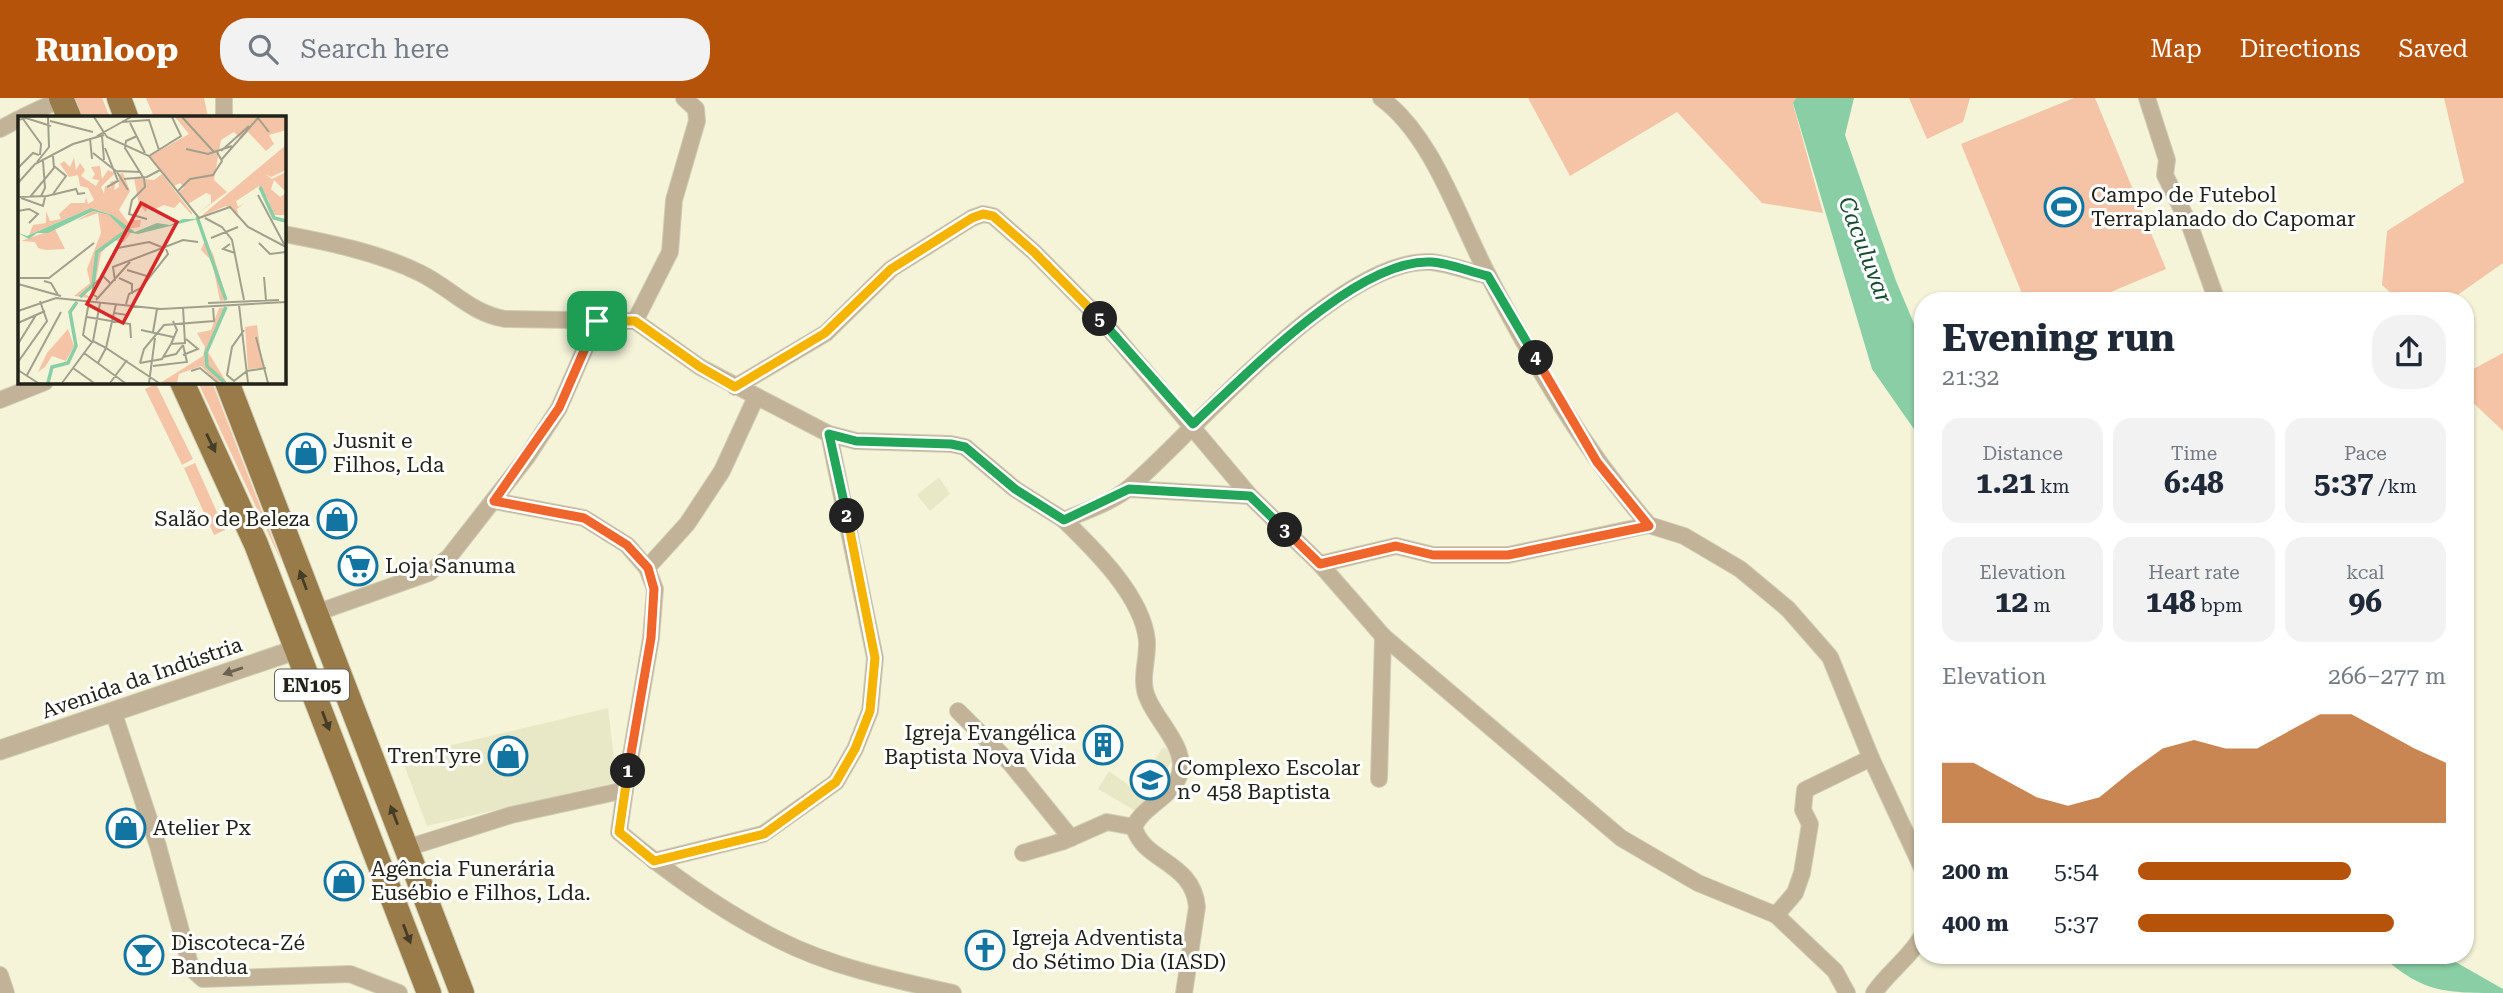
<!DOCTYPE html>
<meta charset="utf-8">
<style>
:root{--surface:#fff;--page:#f2f2f3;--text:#1f2937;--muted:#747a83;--accent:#b45309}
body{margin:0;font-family:"Roboto Serif",serif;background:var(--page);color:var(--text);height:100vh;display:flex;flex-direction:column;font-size:26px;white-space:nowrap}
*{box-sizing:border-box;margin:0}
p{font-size:23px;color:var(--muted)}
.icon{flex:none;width:38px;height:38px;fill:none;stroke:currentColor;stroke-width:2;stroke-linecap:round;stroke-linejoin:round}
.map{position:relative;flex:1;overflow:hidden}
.panel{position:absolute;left:1914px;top:194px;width:560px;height:672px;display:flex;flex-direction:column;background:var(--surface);border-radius:28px;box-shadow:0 2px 5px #0004}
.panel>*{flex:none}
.pin{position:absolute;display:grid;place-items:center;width:60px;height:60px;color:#fff;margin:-30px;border-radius:14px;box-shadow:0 4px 10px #0006}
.km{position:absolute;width:35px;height:35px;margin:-18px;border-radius:50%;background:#222;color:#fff;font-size:19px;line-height:35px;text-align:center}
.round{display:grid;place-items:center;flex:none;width:74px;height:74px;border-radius:28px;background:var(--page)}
.summary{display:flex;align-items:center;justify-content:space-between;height:119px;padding:0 28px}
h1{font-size:38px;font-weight:700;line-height:52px}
.stats{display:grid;grid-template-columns:repeat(3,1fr);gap:10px;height:119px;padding:7px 28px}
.stats div{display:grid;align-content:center;border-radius:18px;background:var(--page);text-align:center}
.stats b{font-size:30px;font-weight:700}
.stats small{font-size:19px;font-weight:400}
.stats p{font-size:19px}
.chart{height:196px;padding:14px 28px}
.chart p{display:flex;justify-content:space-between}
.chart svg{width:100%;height:126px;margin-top:7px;fill:var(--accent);opacity:.7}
ul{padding:0 28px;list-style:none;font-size:23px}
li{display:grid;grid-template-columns:112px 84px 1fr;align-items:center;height:52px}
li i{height:18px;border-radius:9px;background:var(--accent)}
header{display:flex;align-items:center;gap:42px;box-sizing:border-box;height:98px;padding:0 35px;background:var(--accent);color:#fff}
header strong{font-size:33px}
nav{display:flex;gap:38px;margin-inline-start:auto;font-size:24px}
.search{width:490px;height:63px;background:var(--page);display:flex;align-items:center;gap:18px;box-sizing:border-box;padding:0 24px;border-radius:28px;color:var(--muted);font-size:26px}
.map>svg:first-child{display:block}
</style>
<header>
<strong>Runloop</strong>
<div class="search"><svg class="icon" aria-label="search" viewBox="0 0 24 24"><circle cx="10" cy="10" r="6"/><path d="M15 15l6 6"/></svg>Search here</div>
<nav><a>Map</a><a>Directions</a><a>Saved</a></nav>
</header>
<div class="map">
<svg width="2503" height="895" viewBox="0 0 2503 895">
<rect width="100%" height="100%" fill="#f5f4d9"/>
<g fill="#e9e8c6">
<polygon points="939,379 950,396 930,413 917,397"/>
<polygon points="608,610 617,684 427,728 401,659"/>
<polygon points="1163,649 1176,656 1139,715 1098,691 1109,673 1135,692"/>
</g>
<g fill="#f5c4a6">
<polygon points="72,0 102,0 110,19 79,19"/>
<polygon points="146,0 204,0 208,19 154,19"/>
<polygon points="1528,0 1796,0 1793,6 1823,115 1762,105 1677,14 1570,78"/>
<polygon points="1909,0 1970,0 1963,24 1927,41"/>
<polygon points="2074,0 2095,0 2166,171 2089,203 2025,203 1961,46"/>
<polygon points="2444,0 2503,0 2503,165 2449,203 2400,203 2382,187 2387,133 2464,84"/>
<polygon points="2503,255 2503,333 2466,298 2466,275"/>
<polygon points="198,284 212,284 282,465"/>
<polygon points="156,286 193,361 182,367 145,291"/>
<polygon points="195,365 225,432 214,437 184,370"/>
</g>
<g fill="#8acea5">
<polygon points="1796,0 1854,0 1845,37 1896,183 1923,247 1923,344 1872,271 1793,5"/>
<path d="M 2382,858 L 2445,858 L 2503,891 L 2503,895 C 2445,895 2423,895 2382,858 Z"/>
</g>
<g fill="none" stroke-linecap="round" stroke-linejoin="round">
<defs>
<g id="minor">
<path d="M 1381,0 C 1433,38 1458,120 1488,177 C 1533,264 1584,353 1649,427"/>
<polyline points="2147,0 2167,62 2165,77 2190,128 2217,203"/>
<polyline points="23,19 61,1"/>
<polyline points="224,19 224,0"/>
<polyline points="0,31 19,21"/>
<path d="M 284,136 C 327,144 380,155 420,175 C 451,190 470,215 505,221 L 635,223 L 700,269 L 829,336 L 856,343 L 951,346 L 965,349 L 1015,391 L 1064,422 C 1085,413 1113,404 1130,389 C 1197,332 1339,159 1431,164 C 1450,166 1470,174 1488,178"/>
<polyline points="635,223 670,154 674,102 697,23 696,11 684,0"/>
<polyline points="735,289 826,235 891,171 972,120 983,116 993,118 1034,154 1106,227 1250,398 1320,466 1383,538 1621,740 1698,785 1776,817 1835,873 1847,895"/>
<polyline points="0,302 45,284"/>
<polyline points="1129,391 1250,398"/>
<polyline points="494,403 584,420 627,447 647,470 655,491 651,540 625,692"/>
<path d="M 1064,422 C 1095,452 1143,499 1147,543 C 1148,563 1139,583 1148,601 C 1157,624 1189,651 1179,678 C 1172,699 1142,709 1134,729 C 1143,764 1193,763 1197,809 L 1184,895"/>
<polyline points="1320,466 1396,448 1433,457 1508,457 1649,427 1684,438 1740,471 1788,511 1830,559 1871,660 1923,772"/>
<polyline points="647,470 687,426 722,373 756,299"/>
<polyline points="316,515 429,475 449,459 527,359 559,310 597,223"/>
<polyline points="113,613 158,748 191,870 203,881 350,876 399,895"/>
<polyline points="958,613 1011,666 1071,740"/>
<polyline points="1379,681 1383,538"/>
<path d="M 407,750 L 511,717 L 625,692 L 619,734 C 668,775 721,813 779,842 C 832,869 895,882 953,895"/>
<polyline points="1023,755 1064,743 1107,724 1134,729"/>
<polyline points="654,763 763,736 836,684 855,651 870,613 875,560 829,336"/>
<polyline points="1776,817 1795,795 1802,775 1810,726 1803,712 1805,692 1871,660"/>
<polyline points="0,877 6,895"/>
<path d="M 1874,895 C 1889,873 1911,859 1923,836"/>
</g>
<polyline id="tertiary" points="0,652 298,551"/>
<g id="primary">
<polyline points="61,0 69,19"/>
<polyline points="119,0 126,19"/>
<polyline points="182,284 256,446 429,895"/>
<polyline points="227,284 462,895"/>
</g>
</defs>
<use href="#minor" stroke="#cfceb6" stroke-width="18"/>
<use href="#tertiary" stroke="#cfceb6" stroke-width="21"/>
<use href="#primary" stroke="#cfceb6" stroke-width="26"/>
<use href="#minor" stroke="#c2b297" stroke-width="16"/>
<use href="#tertiary" stroke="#c2b297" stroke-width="19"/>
<use href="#primary" stroke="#997b49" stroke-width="24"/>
</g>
<defs><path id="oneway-solid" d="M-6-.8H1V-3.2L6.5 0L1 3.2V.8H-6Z" transform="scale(1.75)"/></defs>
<g fill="#463d27">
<use href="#oneway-solid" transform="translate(211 345) rotate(64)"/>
<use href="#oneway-solid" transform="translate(303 482) rotate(-110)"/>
<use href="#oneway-solid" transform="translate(326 623) rotate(69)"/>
<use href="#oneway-solid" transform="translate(394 717) rotate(-111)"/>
<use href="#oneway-solid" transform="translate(407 836) rotate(69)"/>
</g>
<use fill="#6a6351" href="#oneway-solid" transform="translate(233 573) rotate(161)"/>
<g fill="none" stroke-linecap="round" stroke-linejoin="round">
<defs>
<polyline id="split-1" points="597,223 559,310 494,403 584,420 627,447 648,470 654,491 651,540 628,673"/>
<polyline id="split-2" points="628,673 619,734 654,763 764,736 836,684 855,651 870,613 875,560 847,418"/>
<polyline id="split-3" points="847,418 829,336 856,343 951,346 965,349 1015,391 1064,422 1129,391 1250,398 1285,432"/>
<polyline id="split-4" points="1285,432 1320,466 1396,448 1433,457 1508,457 1649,428 1597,364 1536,260"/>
<path id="split-5" d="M 1100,221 L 1193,326 C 1245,278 1357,160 1431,164 C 1450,165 1470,174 1488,178 L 1536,260"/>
<polyline id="split-6" points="597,223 635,223 700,269 735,289 825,235 891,171 972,120 983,116 993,118 1034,154 1100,221"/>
</defs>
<use href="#split-1" stroke="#fff" stroke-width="14"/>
<use href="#split-2" stroke="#fff" stroke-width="14"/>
<use href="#split-3" stroke="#fff" stroke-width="14"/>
<use href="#split-4" stroke="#fff" stroke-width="14"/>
<use href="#split-5" stroke="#fff" stroke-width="14"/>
<use href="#split-6" stroke="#fff" stroke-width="14"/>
<use href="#split-1" stroke="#f0652b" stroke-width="9"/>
<use href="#split-2" stroke="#f5b400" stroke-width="9"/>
<use href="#split-3" stroke="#22a559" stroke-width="9"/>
<use href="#split-4" stroke="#f0652b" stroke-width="9"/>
<use href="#split-5" stroke="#22a559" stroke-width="9"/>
<use href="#split-6" stroke="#f5b400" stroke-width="9"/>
</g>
<defs>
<symbol id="stadium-ring" viewBox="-11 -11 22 22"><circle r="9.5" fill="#fff" stroke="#1174a1" stroke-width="1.5"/><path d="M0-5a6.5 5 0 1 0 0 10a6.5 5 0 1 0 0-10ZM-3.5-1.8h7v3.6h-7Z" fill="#1174a1"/></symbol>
<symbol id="shop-ring" viewBox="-11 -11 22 22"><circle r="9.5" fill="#fff" stroke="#1174a1" stroke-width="1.5"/><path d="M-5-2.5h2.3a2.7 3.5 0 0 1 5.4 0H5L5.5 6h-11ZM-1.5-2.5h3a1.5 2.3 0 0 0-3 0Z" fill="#1174a1"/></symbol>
<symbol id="supermarket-ring" viewBox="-11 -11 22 22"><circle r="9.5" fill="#fff" stroke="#1174a1" stroke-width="1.5"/><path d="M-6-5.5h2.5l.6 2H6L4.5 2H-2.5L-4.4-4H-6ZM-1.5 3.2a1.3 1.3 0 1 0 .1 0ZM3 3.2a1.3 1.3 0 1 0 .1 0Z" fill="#1174a1"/></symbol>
<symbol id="building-ring" viewBox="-11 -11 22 22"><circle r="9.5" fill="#fff" stroke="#1174a1" stroke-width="1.5"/><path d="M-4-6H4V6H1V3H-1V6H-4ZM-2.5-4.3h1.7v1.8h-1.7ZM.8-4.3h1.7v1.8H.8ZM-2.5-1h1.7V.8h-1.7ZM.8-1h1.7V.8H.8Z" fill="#1174a1"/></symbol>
<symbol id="school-ring" viewBox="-11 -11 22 22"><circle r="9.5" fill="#fff" stroke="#1174a1" stroke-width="1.5"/><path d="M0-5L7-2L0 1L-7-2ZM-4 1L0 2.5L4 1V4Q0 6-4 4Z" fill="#1174a1"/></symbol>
<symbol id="church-ring" viewBox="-11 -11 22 22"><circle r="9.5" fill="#fff" stroke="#1174a1" stroke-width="1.5"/><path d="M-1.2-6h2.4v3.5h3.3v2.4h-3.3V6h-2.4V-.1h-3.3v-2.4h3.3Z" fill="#1174a1"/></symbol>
<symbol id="bar-ring" viewBox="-11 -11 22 22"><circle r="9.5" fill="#fff" stroke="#1174a1" stroke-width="1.5"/><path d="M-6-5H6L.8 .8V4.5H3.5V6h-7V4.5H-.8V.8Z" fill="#1174a1"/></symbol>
</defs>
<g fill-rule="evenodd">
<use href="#stadium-ring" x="2042" y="87" width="44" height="44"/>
<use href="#shop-ring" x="284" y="333" width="44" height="44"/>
<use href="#shop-ring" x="315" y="399" width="44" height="44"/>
<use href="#supermarket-ring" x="336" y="446" width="44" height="44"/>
<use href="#building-ring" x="1081" y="625" width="44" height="44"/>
<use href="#shop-ring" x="486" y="636" width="44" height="44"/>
<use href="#school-ring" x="1128" y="660" width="44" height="44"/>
<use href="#shop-ring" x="104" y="708" width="44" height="44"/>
<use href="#shop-ring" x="322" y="761" width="44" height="44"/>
<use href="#church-ring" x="963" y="830" width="44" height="44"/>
<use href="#bar-ring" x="122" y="835" width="44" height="44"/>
</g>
<g text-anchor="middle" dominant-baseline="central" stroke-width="6" stroke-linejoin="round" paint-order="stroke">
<rect fill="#fff" stroke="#64645d" stroke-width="2" x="275" y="571.5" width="74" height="31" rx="5"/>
<g font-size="19" font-weight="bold" fill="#222218">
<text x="312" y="587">EN105</text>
</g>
<g font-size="21" fill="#222218" stroke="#fff" text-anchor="start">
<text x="2091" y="97">Campo de Futebol<tspan x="2091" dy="24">Terraplanado do Capomar</tspan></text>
<text x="333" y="343">Jusnit e<tspan x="333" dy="24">Filhos, Lda</tspan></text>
<text x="310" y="421" text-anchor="end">Salão de Beleza</text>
<text x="385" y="468">Loja Sanuma</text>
<text x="1076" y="635" text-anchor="end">Igreja Evangélica<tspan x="1076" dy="24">Baptista Nova Vida</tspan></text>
<text x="481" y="658" text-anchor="end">TrenTyre</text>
<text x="1177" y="670">Complexo Escolar<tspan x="1177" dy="24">nº 458 Baptista</tspan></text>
<text x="153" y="730">Atelier Px</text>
<text x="371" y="771">Agência Funerária<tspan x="371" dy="24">Eusébio e Filhos, Lda.</tspan></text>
<text x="1012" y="840">Igreja Adventista<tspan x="1012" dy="24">do Sétimo Dia (IASD)</tspan></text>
<text x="171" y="845">Discoteca-Zé<tspan x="171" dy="24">Bandua</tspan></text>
</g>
<g font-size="21" fill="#222218" stroke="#fff">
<text transform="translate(142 580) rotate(-19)">Avenida da Indústria</text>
</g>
<g font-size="23" font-style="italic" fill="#184c31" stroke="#fff">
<text transform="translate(1865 152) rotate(69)">Caculuvar</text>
</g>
</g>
<g transform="translate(18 18)">
<rect width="268" height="268" fill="#f5f4d9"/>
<path d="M 157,1 L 268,1 L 268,14 L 251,19 L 256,28 L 248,35 L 230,16 L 223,23 L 216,16 L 203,24 L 196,64 L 209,76 L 179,98 L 193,87 L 193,79 L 188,77 L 170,88 L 161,76 L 166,72 L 162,67 L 156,70 L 132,40 L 171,18 ZM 268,29 L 268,54 L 253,61 L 247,58 L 254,63 L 268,56 L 268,76 L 256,64 L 253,73 L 262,81 L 268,77 L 268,99 L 253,99 L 251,85 L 241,70 L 218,85 L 220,91 L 227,87 L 219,93 L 220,98 L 208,90 L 182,101 ZM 56,42 L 58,54 L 62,47 L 67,54 L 63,60 L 78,70 L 81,64 L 74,63 L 77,58 L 73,51 L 82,50 L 84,63 L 90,54 L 97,57 L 83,71 L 86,78 L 87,70 L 93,72 L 92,66 L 98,64 L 96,74 L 101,71 L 101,58 L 105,57 L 112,75 L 101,94 L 113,110 L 114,104 L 123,104 L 122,111 L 109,113 L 94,99 L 73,92 L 11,119 L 15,109 L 28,107 L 28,95 L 32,105 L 43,103 L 41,98 L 53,87 L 67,87 L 68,81 L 70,88 L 76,84 L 70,72 L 62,70 L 60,59 L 51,61 L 42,48 L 46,45 L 52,51 ZM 144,58 L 174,97 L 174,99 L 162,86 L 156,92 L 146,89 L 133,95 L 130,90 L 128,96 L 121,89 L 116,62 L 136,64 ZM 75,95 L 91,99 L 113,117 L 106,126 L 95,124 L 83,137 L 78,164 L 66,178 L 78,183 L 56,180 L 72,167 L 69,153 L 83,117 L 80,97 L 58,105 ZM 37,113 L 47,133 L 28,134 L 20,132 L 17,126 L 3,125 ZM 187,124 L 195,138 L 209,184 L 202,185 L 194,145 L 183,134 ZM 209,191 L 190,236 L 209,267 L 200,267 L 183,250 L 161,258 L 159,267 L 142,267 L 185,240 L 187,231 L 179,217 L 193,214 L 201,192 ZM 239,209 L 245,252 L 230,253 L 227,211 ZM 50,213 L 56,230 L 48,245 L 34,240 L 27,251 L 20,256 L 29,237 Z" fill="#f5c4a6"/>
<path d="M 73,92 L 94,99 L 117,116 L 139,107 L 152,109 L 165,103 L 180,103 L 120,118 L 108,116 L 91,99 L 75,95 L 30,117 L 19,117 L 11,123 L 0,117 L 9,120 Z" fill="#8acea5"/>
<path fill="none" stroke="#8acea5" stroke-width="3.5" d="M 242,71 L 256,102 L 268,105M 179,101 L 208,184M 62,181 L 75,169 L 79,136 L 108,115M 30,267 L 34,251 L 50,247 L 58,230 L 52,196 L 59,186M 207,267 L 189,250 L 188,237 L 208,191"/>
<path fill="none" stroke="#a1a08c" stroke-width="2" d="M 76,1 L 89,21 L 131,40 L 181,102 L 212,91 L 230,111 L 268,131M 164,1 L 196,36M 5,3 L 23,28 L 22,39M 0,4 L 8,2 L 33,10M 32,5 L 75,16M 104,6 L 131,4 L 141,34M 112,7 L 127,37M 79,20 L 113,1M 84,20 L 86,44M 119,20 L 108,25 L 107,32 L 125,61M 72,22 L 74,43M 87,32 L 100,65 L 89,71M 168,33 L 190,38 L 214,30M 203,35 L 231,10M 75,37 L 98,55 L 123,56M 131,40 L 163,20 L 154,1M 204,43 L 240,2 L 251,16M 19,46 L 31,31 L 30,1M 0,52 L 15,37 L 21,39M 99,56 L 110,74M 126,62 L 127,71 L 114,84 L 111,98 L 129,103M 106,63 L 129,61 L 142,54M 0,67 L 17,48 L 55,28 L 86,19M 159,76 L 172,63 L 195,59 L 204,45 L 199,36M 35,78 L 48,60 L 36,50M 240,79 L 266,128M 23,80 L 27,72 L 25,45M 0,81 L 29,80 L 58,73 L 60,78 L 67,77M 12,81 L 36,52 L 35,40M 3,82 L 25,90 L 27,81M 0,95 L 11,93 L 20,98 L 11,107M 187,102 L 204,111 L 214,124 L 226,184M 193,122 L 220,111M 241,127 L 252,138 L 268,136M 212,128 L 205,133 L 217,137M 93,142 L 100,132 L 131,126 L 146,132M 109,154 L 132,161M 246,161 L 248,184M 2,162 L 31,162 L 76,127M 101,162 L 114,168 L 114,178M 26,165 L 33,167 L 40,179M 97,165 L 95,151 L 165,124 L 180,126M 0,168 L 43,180M 79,181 L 74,178 L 76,168 L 85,160 L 92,167M 78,184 L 112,146M 71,186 L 65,219 L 74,226M 190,187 L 261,184M 108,188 L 111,178 L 123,172 L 150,138 L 148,133M 221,189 L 230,267M 0,195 L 38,182 L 143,193 L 268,186M 96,197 L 109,199 L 115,190M 69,201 L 112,208 L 113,222M 155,205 L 159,214 L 153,228 L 167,227 L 165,191M 0,207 L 27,195M 123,214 L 155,221M 226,214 L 214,231 L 209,259 L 216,265 L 229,255 L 248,252M 135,216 L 139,193M 238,221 L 250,267M 75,225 L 82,187M 0,228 L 18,199M 66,237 L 107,267M 165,239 L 180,233 L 168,223M 145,241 L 158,238 L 165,229M 0,246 L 29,205 L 22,185M 80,247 L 88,232 L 141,267M 122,247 L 126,233 L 146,209 L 196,205 L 195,190M 122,247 L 144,243 L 153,228M 135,250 L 169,246 L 165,229M 55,252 L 76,267M 0,254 L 20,267M 173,255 L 182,252 L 200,267M 9,259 L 43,196M 44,267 L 75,225 L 88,232 L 98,188M 92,267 L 109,244M 131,267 L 137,222"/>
<path fill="#d62828" fill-opacity="0.15" stroke="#d62828" stroke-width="3.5" d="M 123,87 L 159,106 L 105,207 L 69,188 Z"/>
<rect width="268" height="268" fill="none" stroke="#222218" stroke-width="3.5"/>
</g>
</svg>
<div class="pin" style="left:597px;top:223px;background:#1e9e55"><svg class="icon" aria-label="arrive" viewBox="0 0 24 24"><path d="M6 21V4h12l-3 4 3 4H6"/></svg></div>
<b class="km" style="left:628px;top:673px">1</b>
<b class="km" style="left:847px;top:418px">2</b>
<b class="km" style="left:1285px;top:432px">3</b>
<b class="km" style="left:1536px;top:260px">4</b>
<b class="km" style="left:1100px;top:221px">5</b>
<section class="panel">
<div class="summary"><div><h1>Evening run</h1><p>21:32</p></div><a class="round"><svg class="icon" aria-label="share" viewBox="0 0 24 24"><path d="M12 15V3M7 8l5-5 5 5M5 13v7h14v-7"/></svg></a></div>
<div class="stats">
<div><p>Distance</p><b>1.21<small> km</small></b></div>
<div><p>Time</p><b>6:48</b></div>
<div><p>Pace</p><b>5:37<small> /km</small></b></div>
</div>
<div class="stats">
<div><p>Elevation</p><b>12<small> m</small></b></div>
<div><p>Heart rate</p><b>148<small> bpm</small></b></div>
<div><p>kcal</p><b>96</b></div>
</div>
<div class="chart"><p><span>Elevation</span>266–277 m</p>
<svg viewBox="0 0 160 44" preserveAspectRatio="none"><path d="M0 44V23L10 23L20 29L30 35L40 38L50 35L60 26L70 18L80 15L90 18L100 18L110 12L120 6L130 6L140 12L150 18L160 23V44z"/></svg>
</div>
<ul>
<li><b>200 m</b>5:54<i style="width:69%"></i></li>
<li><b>400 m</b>5:37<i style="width:83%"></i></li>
</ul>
</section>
</div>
